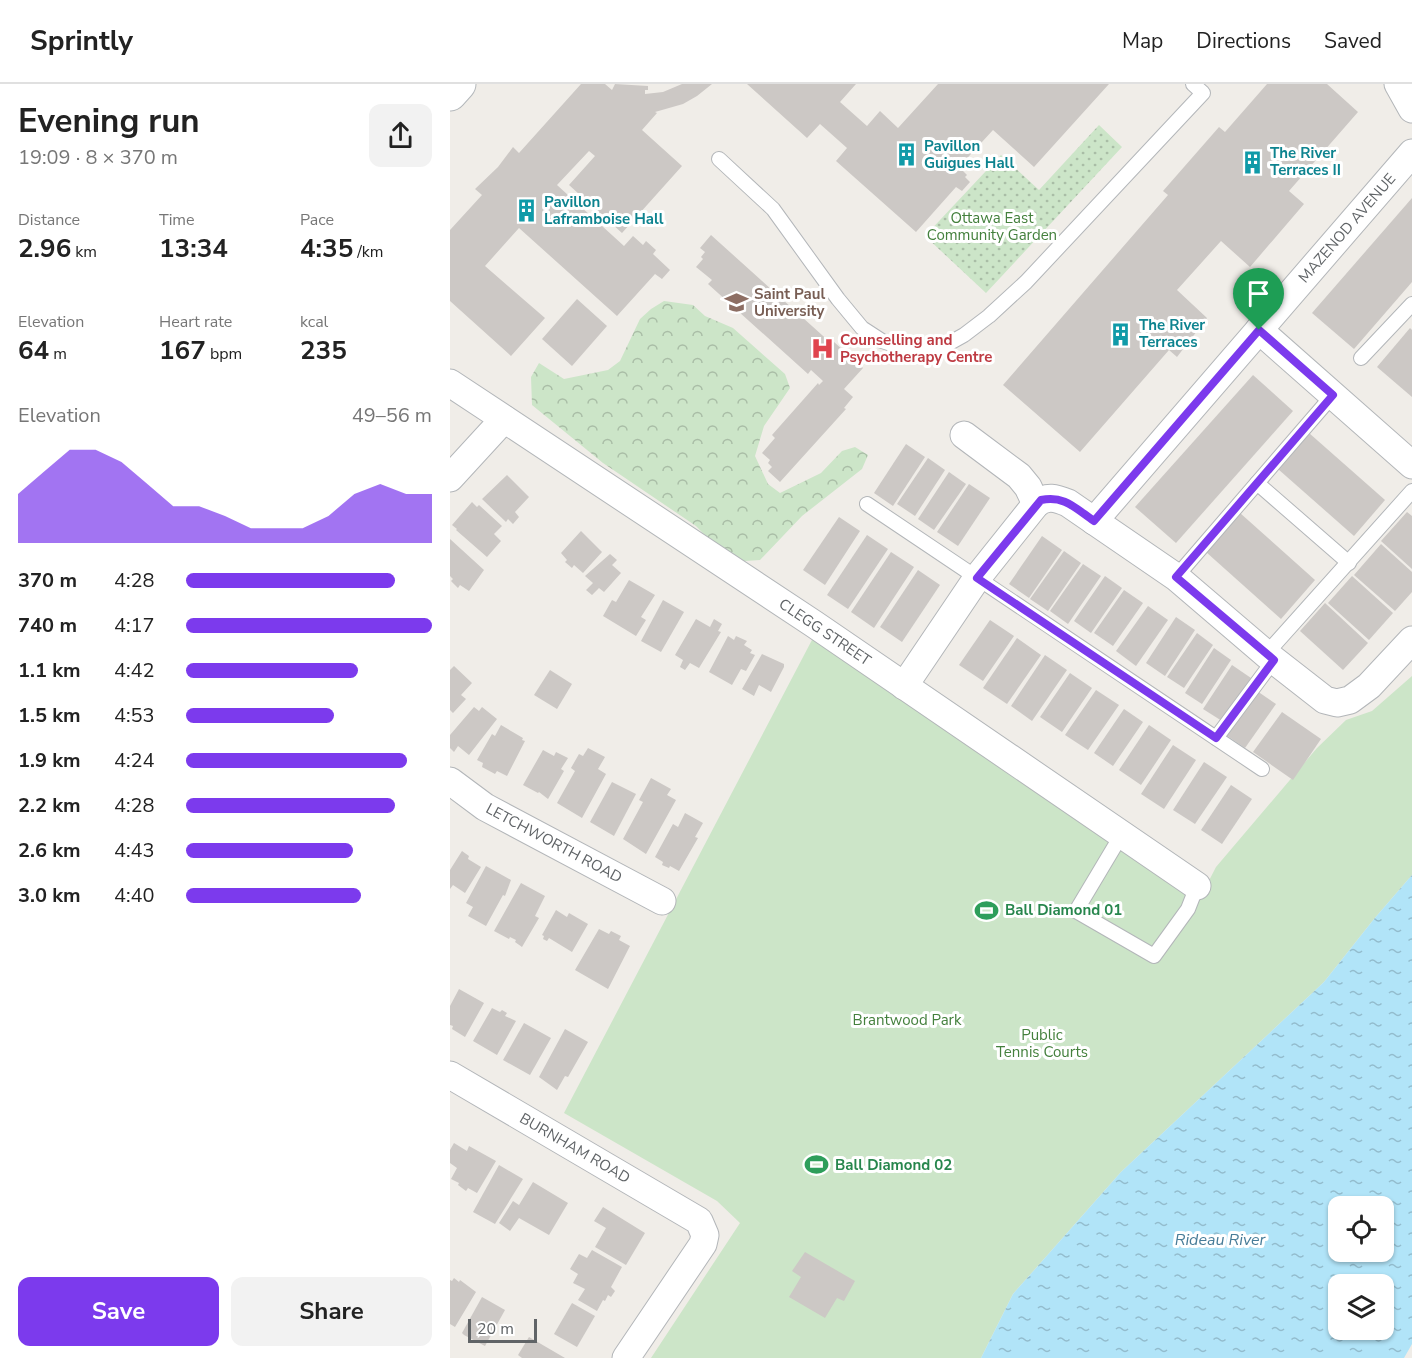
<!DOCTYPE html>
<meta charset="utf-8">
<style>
:root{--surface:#fff;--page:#f2f2f2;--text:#222;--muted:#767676;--line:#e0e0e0;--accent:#7c3aed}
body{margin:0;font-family:"Nunito Sans",sans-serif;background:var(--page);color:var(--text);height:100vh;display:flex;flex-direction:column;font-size:22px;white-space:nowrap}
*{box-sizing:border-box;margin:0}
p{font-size:20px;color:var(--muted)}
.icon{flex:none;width:33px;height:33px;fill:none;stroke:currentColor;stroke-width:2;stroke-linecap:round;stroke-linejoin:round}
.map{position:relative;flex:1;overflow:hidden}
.details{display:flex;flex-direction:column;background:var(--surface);width:450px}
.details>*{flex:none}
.buttons{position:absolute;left:878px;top:1112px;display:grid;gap:12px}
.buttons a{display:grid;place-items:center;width:66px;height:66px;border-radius:12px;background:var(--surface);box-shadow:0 2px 4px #0004;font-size:30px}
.scale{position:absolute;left:18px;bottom:15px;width:69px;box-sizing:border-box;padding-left:6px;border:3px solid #606467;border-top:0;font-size:16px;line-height:21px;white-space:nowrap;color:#606467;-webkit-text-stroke:4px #fff;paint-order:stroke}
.pin{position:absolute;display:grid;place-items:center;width:51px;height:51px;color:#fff;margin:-62px -26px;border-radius:50% 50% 50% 0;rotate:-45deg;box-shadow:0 0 6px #0007}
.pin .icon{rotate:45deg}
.round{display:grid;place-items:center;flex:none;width:63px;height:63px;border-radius:12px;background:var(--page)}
.summary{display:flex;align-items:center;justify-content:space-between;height:102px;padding:0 18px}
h1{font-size:33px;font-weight:700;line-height:45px}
.metrics{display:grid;grid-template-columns:repeat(3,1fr);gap:9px;height:102px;padding:6px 18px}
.metrics div{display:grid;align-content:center}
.metrics b{font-size:26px;font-weight:700}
.metrics small{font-size:16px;font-weight:400}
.metrics p{font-size:16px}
.chart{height:168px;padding:12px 18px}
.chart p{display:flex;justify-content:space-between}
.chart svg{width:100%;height:108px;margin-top:6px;fill:var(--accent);opacity:.7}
.primary-button{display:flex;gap:12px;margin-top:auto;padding:12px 18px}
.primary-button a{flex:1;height:69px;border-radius:12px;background:var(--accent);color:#fff;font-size:24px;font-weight:700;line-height:69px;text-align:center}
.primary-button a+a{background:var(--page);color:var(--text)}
ul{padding:0 18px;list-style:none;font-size:20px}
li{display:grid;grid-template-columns:96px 72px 1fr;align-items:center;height:45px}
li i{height:15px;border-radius:8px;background:var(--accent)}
header{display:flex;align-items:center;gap:36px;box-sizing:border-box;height:84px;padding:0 30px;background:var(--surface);border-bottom:2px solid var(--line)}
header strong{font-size:28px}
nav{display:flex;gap:33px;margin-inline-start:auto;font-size:21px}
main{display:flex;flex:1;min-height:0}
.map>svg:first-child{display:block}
</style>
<header>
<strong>Sprintly</strong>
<nav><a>Map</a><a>Directions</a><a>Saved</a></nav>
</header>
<main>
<section class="details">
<div class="summary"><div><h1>Evening run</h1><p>19:09 · 8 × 370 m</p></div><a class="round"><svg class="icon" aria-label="share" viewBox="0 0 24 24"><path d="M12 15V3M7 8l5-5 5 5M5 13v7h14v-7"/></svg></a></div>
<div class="metrics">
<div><p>Distance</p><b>2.96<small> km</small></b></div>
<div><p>Time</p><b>13:34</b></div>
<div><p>Pace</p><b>4:35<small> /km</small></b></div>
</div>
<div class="metrics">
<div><p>Elevation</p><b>64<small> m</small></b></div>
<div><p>Heart rate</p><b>167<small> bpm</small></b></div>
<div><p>kcal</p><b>235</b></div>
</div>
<div class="chart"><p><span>Elevation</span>49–56 m</p>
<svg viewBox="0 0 160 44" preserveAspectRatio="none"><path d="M0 44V24L10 15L20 6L30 6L40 11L50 20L60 29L70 29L80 33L90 38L100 38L110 38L120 33L130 24L140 20L150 24L160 24V44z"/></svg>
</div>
<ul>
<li><b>370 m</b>4:28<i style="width:85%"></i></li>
<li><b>740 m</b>4:17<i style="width:100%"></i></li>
<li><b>1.1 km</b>4:42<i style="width:70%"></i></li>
<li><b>1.5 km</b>4:53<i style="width:60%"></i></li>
<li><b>1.9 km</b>4:24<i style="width:90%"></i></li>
<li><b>2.2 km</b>4:28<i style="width:85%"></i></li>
<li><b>2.6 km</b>4:43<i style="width:68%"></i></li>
<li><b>3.0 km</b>4:40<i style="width:71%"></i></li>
</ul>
<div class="primary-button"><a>Save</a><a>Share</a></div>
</section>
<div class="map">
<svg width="962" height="1274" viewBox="0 0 962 1274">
<defs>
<pattern id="grass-dots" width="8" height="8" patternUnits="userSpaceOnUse" patternTransform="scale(1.5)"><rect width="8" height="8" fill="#cce5c8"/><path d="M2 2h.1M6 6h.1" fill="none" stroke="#a9bda6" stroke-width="1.8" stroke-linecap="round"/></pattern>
<pattern id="forest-crowns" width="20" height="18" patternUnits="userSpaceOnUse" patternTransform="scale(1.5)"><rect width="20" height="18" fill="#cce5c8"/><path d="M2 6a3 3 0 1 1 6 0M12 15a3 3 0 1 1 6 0" fill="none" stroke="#a9bda6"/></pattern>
<pattern id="water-ripples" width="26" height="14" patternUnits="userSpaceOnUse" patternTransform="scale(1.5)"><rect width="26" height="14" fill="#b1e4f8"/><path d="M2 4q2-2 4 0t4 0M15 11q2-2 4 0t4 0" fill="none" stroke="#93bccd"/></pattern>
</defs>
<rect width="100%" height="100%" fill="#f0ede8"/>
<polygon fill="url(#grass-dots)" points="649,41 672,63 536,209 475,152 551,71 589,106"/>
<polygon fill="url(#forest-crowns)" points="214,217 243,221 255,232 283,244 335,290 340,304 314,342 305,372 318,400 330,409 371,389 392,367 405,363 418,371 412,385 352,432 310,476 295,477 269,466 246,442 153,379 82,321 81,293 89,279 114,295 158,286 170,277 190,235 201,225"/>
<polygon fill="#cce5c8" points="363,554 750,814 766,783 867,664 896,636 922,627 962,592 962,791 924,835 874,898 671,1088 563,1210 531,1274 201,1274 290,1139 267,1117 114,1029"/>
<path fill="url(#water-ripples)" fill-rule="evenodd" d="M 962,791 L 962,1260 L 954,1274 L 531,1274 L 563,1210 L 671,1088 L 874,898 L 924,835 ZM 888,1122 L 933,1122 L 933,1167 L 888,1167 ZM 888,1200 L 933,1200 L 933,1245 L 888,1245 Z"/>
<g fill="#ccc8c5">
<polygon points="131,0 155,0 162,6 165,0 198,2 198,6 195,6 195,10 213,8 232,0 262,0 247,12 233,20 205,28 207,29 192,46 232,82 172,149 119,101 145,72 139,67 107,101 174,162 183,152 193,161 196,157 206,166 203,170 220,186 212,195 205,190 167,232 69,144 35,182 95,234 61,272 0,217 0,146 32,111 25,105 48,83 63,63 69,69"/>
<polygon points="297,0 406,0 390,18 417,42 430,27 448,44 488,0 659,0 584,83 543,46 509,83 517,91 515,93 520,98 512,107 506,103 466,148 386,77 397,64 370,40 357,54"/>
<polygon points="817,0 877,0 908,28 839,107 854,120 800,183 771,157 727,206 757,234 727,273 719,266 630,368 553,301 718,111 713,107 769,43 775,48"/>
<polygon points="962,114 962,198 904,265 862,229"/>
<polygon points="261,151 382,260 384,258 413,284 394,305 403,313 394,324 396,325 330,398 318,387 322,383 318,379 320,376 312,369 325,354 322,351 368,299 369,301 373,297 361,286 358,290 258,200 262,196 246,183 253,175 251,173 255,168 250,164"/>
<polygon points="127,215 157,242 122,282 92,255"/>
<polygon points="960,244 962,246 962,313 927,283"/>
<polygon points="803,291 843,327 726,459 685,423"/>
<polygon points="859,349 935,416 904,452 828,385"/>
<polygon points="456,360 475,373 443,422 424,409"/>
<polygon points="478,374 495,386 465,432 447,420"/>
<polygon points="499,388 516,400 484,446 468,435"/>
<polygon points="57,391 79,413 65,428 69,433 63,440 58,435 56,438 32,415"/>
<polygon points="519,400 540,414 508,462 487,448"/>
<polygon points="22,418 27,423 29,421 52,442 44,450 51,457 37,473 6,446 7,445 2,441"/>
<polygon points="957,428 962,432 962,485 931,457"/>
<polygon points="790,429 865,496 831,535 756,468"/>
<polygon points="389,433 410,447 375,501 353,486"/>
<polygon points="131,447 152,468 133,489 124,481 122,484 115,478 117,476 111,469"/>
<polygon points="417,451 438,465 398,525 377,511"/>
<polygon points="592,452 612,466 579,514 559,500"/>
<polygon points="0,455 34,486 19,507 10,501 8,504 1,497 3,495 0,492"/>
<polygon points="931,460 962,488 962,508 945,527 904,491"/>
<polygon points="614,467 631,479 598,527 580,515"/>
<polygon points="441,468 464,483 424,544 401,528"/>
<polygon points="160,470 167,476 162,481 171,489 154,508 149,504 142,511 136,506 143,499 135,492"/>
<polygon points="633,480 651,492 618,540 600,527"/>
<polygon points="468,486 490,501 452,558 430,543"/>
<polygon points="655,492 672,504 641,549 624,537"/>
<polygon points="902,492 943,529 919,556 878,519"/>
<polygon points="179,496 205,511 191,533 196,536 186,552 153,532 162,516 166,518"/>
<polygon points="674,506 693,519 663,562 644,549"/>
<polygon points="213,516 234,528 211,568 191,557"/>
<polygon points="875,519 918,559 893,586 850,547"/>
<polygon points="698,522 718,536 686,582 666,567"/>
<polygon points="726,533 745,546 715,592 696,579"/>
<polygon points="246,535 260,543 264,535 272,540 268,547 271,548 249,584 240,579 235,586 230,583 233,576 225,571"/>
<polygon points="540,536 564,552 533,597 509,581"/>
<polygon points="747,549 763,561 734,604 717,593"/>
<polygon points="278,552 284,556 286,552 297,557 294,561 302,566 300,569 305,571 296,587 291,585 282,601 259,588"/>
<polygon points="567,554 591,571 557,620 533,604"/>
<polygon points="764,564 781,576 752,620 735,609"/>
<polygon points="312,570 334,580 334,583 321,608 309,601 304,612 292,605"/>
<polygon points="595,571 617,586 582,637 561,622"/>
<polygon points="782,581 801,594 772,637 753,625"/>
<polygon points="4,582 22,599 11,611 16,615 3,629 0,626 0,586"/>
<polygon points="100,586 122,600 107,625 84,611"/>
<polygon points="620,589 642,604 612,648 590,633"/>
<polygon points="646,606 669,621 638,666 615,651"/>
<polygon points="807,607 826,620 795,664 776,651"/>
<polygon points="24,623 29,627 32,623 47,635 19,671 8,662 4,668 0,664 0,651"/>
<polygon points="674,625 693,638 663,682 644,669"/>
<polygon points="832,628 871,655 843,696 803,668"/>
<polygon points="51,641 73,654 72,656 75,657 57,692 47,687 45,690 32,683 33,679 27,676 42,650 45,652"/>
<polygon points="699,641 721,656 691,701 669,686"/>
<polygon points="723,661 746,676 714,725 691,710"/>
<polygon points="138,664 155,673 148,685 156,690 132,734 107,719 125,687 121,684 129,670 133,672"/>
<polygon points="93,666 104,672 106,668 118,674 111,685 114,687 98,715 89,708 88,709 73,701"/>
<polygon points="754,678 777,693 745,740 723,726"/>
<polygon points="201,694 221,705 217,711 226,716 196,770 173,755 193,718 189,716"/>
<polygon points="162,698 186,710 164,752 140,738"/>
<polygon points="781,701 802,715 772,760 751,746"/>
<polygon points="235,729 253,739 245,753 248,754 229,787 220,782 219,784 212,781 213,778 205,773 223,740 228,743"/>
<polygon points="12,767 19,772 18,775 31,783 15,809 3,801 0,805 0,786"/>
<polygon points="36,782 61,796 55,812 53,811 36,842 18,832 23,823 16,819"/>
<polygon points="71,799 95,812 85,832 89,834 72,863 65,858 66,856 60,853 59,855 44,847"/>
<polygon points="106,826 117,833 119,829 138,840 122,868 99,854 97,857 93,855 94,852 92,851"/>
<polygon points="149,845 159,850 161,847 171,852 169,856 180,862 158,905 125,886"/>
<polygon points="9,905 34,919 15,953 2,945 3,942 0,941 0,922"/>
<polygon points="42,924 50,928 52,926 57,929 55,932 66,937 47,971 23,957"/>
<polygon points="74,939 101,954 80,991 53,976"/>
<polygon points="115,945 138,958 118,993 115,992 107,1006 89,993"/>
<polygon points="4,1059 17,1067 19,1062 46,1077 27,1109 18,1104 16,1107 8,1101 9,1099 1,1095 7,1084 0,1079 0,1066"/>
<polygon points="49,1081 73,1095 45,1140 23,1128"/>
<polygon points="83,1098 118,1119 99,1151 69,1134 60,1147 49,1139 63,1117 69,1121"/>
<polygon points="153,1123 195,1149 176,1181 145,1163 156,1144 144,1137"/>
<polygon points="142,1166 172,1183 161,1203 165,1207 161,1213 158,1211 155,1217 153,1216 147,1227 128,1216 135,1205 123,1199 128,1190 120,1185 129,1170 137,1174"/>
<polygon points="355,1168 405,1197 394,1217 387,1214 375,1234 339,1213 351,1193 342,1187"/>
<polygon points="4,1194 9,1198 10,1196 26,1208 5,1243 0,1240 0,1196 2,1197"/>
<polygon points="32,1213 55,1226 35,1262 14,1251 12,1249"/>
<polygon points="122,1219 145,1232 127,1263 104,1250"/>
<polygon points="79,1253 115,1274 72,1274 68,1271"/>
</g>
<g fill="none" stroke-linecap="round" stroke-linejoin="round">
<defs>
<g id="service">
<polyline points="269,75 323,125 388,215 412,244 432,257 454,264 477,267 496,261 514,251 539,232 576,198 753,9 743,0"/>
<polyline points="911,274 962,220"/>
<polyline points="807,399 899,479"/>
<polyline points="417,420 812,685"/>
<polyline points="726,493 883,311"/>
<polyline points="816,570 962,407"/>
<polyline points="766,654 824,576"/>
<polyline points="672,750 626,827 704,872 738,825 747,802"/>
</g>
<g id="minor">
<polyline points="948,0 962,25"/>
<polyline points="809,246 962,381"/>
<polyline points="0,299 364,540 747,802"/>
<polyline points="514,351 569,392 578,403 586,420"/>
<polyline points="0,394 54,335"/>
<polyline points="644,437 962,69"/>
<path d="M 454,602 L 527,494 L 586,420 C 597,411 606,414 618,419 L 726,493 L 816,570 L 875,616 L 887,619 L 900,616 L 919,602 L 962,556"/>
<polyline points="0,697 35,723 212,817"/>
<polyline points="0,991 249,1137 255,1151 253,1160 176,1274"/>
</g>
<polyline id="secondary" points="0,10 9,0"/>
</defs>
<use href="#service" stroke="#b3b6b9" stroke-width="16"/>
<use href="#minor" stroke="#b3b6b9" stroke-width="29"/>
<use href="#secondary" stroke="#b4b8bb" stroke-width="35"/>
<use href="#service" stroke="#fff" stroke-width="14"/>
<use href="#minor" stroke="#fff" stroke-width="27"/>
<use href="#secondary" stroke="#fff" stroke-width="33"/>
</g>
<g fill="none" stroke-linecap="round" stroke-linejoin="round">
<defs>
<path id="route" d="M 809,246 L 883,311 L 726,493 L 824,576 L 766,654 L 527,494 L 591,416 C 614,411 625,424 644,437 Z"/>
</defs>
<use href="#route" stroke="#fff" stroke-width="12"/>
<use href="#route" stroke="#7c3aed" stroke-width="8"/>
</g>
<defs>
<symbol id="building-bare" viewBox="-9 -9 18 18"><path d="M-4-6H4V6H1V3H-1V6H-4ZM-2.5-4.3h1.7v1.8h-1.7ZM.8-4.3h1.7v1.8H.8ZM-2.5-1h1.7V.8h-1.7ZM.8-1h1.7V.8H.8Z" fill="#0f9aa8" stroke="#fff" stroke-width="2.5" paint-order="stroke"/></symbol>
<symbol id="university-bare" viewBox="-9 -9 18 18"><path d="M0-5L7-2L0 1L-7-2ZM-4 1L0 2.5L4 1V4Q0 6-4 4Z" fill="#8d6e63" stroke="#fff" stroke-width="2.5" paint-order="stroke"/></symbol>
<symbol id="hospital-bare" viewBox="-9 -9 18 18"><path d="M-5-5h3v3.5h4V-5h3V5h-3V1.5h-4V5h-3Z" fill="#e0444e" stroke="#fff" stroke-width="2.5" paint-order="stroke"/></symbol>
<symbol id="stadium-bare" viewBox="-9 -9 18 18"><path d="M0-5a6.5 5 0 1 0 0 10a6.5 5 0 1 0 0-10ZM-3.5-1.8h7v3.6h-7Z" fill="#2e9e5b" stroke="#fff" stroke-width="2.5" paint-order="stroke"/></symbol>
</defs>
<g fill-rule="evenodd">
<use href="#building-bare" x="440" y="54" width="33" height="33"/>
<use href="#building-bare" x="786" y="62" width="33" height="33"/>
<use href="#building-bare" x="60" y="110" width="33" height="33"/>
<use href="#university-bare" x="270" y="202" width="33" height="33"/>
<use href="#building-bare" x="654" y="234" width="33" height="33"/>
<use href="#hospital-bare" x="356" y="248" width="33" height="33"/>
<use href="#stadium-bare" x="520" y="810" width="33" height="33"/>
<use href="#stadium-bare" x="350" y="1064" width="33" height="33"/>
</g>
<g text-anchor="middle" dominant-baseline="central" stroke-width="6" stroke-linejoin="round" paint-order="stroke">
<g font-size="15" font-weight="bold" fill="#0d838f" stroke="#fff" text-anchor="start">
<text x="474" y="62">Pavillon<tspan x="474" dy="17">Guigues Hall</tspan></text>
<text x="820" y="69">The River<tspan x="820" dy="17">Terraces II</tspan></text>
<text x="94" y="118">Pavillon<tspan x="94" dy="17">Laframboise Hall</tspan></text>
<text x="689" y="241">The River<tspan x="689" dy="17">Terraces</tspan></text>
</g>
<g font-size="15" fill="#44803d" stroke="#fff">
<text x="542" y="134">Ottawa East<tspan x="542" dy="17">Community Garden</tspan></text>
<text x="457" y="936">Brantwood Park</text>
<text x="592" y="951">Public<tspan x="592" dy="17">Tennis Courts</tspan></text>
</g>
<g font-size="15" fill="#606467" stroke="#fff">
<text transform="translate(897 144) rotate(-49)">MAZENOD AVENUE</text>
<text transform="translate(375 548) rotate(34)">CLEGG STREET</text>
<text transform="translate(104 759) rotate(28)">LETCHWORTH ROAD</text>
<text transform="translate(125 1064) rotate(30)">BURNHAM ROAD</text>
</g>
<g font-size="15" font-weight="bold" fill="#785e54" stroke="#fff" text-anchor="start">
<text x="304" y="210">Saint Paul<tspan x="304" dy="17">University</tspan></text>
</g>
<g font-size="15" font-weight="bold" fill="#be3a42" stroke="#fff" text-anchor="start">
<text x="390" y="256">Counselling and<tspan x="390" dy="17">Psychotherapy Centre</tspan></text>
</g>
<g font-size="15" font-weight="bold" fill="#27864d" stroke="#fff" text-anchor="start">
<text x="555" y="826">Ball Diamond 01</text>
<text x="385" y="1081">Ball Diamond 02</text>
</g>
<g font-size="16" font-style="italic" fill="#477c98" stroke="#fff">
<text x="770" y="1156">Rideau River</text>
</g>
</g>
</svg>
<div class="buttons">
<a><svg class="icon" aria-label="locate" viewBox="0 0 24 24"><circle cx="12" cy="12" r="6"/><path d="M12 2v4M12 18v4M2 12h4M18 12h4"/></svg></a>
<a><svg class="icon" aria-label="layers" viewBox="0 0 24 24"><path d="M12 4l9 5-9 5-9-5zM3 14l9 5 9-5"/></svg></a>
</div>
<div class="scale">20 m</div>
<div class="pin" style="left:809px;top:246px;background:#1e9e55"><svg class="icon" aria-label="arrive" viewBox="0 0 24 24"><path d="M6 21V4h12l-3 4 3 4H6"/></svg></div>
</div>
</main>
